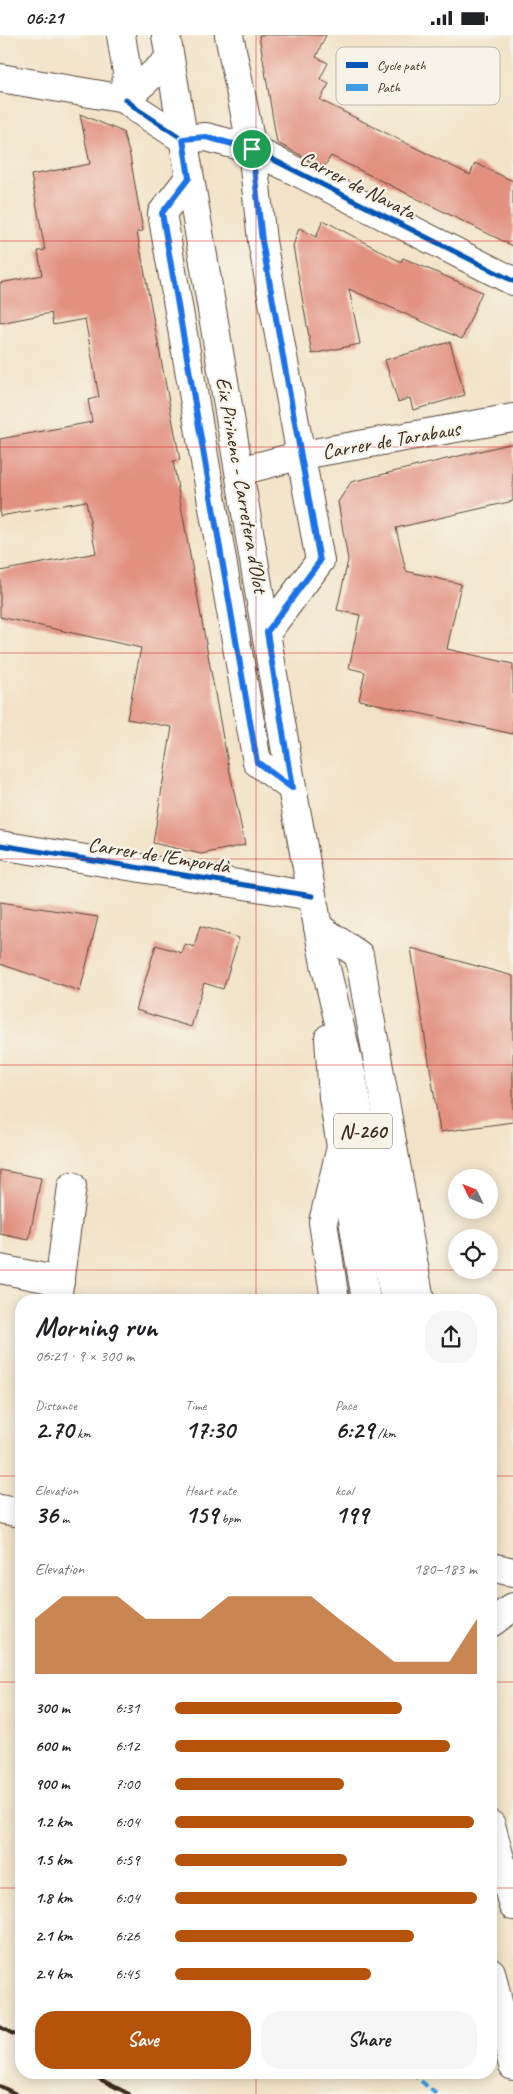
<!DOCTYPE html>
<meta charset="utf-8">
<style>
:root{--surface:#fff;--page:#f6f6f6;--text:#202124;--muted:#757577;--accent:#b45309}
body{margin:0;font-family:Caveat,sans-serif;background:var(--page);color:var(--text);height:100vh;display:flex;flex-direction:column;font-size:19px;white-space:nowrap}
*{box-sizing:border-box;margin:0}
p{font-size:16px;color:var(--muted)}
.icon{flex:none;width:28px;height:28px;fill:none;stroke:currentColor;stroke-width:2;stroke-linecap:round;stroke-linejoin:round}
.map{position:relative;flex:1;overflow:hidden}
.details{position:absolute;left:15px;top:1259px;width:482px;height:785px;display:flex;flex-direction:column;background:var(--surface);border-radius:20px;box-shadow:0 2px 12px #0003}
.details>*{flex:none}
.needle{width:32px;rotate:313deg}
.buttons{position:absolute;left:448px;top:1134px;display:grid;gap:10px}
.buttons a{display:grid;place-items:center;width:50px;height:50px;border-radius:50%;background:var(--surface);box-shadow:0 2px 12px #0003;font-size:25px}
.pin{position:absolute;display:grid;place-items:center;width:42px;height:42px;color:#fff;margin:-21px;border:2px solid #fff;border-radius:50%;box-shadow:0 1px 5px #0007}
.round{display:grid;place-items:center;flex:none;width:52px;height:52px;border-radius:20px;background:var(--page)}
.head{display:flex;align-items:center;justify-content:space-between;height:85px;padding:0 20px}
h1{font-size:28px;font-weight:800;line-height:38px}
.stats{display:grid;grid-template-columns:repeat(3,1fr);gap:8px;height:85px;padding:5px 20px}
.stats div{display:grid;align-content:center}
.stats b{font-size:25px;font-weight:800}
.stats small{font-size:14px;font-weight:400}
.stats p{font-size:14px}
.chart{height:140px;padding:10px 20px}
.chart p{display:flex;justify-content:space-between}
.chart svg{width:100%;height:90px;margin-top:5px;fill:var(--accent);opacity:.7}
.button{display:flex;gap:10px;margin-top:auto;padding:10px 20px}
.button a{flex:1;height:58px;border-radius:20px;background:var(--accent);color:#fff;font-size:20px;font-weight:800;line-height:58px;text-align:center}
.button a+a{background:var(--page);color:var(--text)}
ul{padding:0 20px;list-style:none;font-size:16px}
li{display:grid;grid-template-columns:80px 60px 1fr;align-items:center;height:38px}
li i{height:12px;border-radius:6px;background:var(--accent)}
.status{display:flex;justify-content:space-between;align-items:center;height:35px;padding:0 25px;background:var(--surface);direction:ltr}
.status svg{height:14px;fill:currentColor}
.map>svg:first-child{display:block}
</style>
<div class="status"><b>06:21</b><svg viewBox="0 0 49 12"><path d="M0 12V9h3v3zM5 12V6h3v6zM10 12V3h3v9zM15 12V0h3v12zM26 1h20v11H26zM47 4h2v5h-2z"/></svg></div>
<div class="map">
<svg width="513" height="2059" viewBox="0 0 513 2059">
<rect width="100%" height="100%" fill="#f7f3e8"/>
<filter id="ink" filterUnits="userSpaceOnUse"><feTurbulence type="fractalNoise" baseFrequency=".02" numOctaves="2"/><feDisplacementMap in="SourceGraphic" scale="10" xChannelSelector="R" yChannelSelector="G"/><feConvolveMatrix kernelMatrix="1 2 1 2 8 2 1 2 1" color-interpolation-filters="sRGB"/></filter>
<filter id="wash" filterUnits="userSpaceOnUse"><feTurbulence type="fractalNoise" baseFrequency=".0096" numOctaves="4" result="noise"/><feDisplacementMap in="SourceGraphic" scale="20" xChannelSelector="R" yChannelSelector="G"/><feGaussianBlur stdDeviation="1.12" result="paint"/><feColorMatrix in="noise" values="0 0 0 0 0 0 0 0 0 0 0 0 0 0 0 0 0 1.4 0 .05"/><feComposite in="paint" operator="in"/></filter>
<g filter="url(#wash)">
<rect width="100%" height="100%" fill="#f2e3c8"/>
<g id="blocks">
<g fill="#e29181">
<polygon points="259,0 326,0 316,22 328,28 320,44 329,49 320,65 470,140 475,128 513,146 513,211 331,121 324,132 277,108"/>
<polygon points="80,79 123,97 130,121 143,196 137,197 180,425 173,426 223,703 245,810 201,819 153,808 172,692 127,684 141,613 0,582 0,536 96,518 86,466 0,481 0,404 92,387 88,365 99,362 85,284 53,290 51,278 0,288 0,248 42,240 38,216 45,215 31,140 90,129"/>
<polygon points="323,185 401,227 403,223 482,257 462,304 349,254 360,309 312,319 293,211 299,193 316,202"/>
<polygon points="450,307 465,360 413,375 410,363 398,367 385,325"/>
<polygon points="513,408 513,466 396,493 406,536 461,549 447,614 513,629 513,699 359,665 365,637 349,633 360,580 337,575 348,525 338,467 351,447"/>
<polygon points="0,867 98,882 80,956 0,929"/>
<polygon points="200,891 239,903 223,954 204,948 191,992 136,975 156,910 182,918 185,909 194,912"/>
<polygon points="411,913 513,941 513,1087 440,1097"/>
<polygon points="0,1135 41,1143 29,1205 0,1199"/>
</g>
</g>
</g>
<g filter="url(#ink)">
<use href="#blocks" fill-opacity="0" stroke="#564638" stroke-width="1"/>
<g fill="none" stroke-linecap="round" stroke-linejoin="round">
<defs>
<g id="minor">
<polyline points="121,0 127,38 125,64"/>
<polyline points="229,0 252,114 262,206 320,526 267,597"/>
<polyline points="0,43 125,64"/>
<polyline points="125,64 137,74 183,104 206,102 252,114 513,246"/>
<polyline points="125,64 170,24"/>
<polyline points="189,143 162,178 257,727 292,753"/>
<polyline points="240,436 302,420 513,383"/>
<polyline points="0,810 312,861"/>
<polyline points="318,892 359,920 420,1265"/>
<polyline points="0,1234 60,1246"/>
<polyline points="57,1265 72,1151"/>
<polyline points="335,1265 323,1187 341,1112"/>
<polyline points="0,1474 21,1478"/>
<polyline points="491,1532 513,1537"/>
<polyline points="491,1588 513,1572"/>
</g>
<g id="major">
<polyline points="166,0 292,753 325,929 351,1038 395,1265"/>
<polyline points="329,1003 333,1062 366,1265"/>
<polyline points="491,1790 513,1871"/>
<polyline points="491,1937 513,2031"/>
</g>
</defs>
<use href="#minor" stroke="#564638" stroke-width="30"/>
<use href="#major" stroke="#564638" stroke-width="30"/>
<use href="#minor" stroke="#fff" stroke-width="28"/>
<use href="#major" stroke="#fff" stroke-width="28"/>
<g stroke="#3b2a1e" stroke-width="4">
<polyline points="0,1992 21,2003"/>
<polyline points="88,2038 129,2059"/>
<polyline points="0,2051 16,2059"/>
</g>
<polyline stroke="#3f9ce0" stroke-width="4" stroke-dasharray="8 4" stroke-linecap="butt" points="412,2038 436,2059"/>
<defs>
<g id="cycleway">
<polyline points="125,64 137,74 183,104 206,102 252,114 513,246"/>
<polyline points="189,143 162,178 257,727 292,753"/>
<polyline points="0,810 312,861"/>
</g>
</defs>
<use href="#cycleway" stroke="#f7f3e8" stroke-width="8"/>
<use href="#cycleway" stroke="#0057b8" stroke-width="5"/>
</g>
</g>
<g fill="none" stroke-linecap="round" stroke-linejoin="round" filter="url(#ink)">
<defs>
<polygon id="route" points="206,102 252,114 262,206 320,526 267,597 292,753 257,727 162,178 189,143 183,104"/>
</defs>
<use href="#route" stroke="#fff" stroke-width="10"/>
<use href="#route" stroke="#1a73e8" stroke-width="6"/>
</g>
<path fill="none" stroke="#d62828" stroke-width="1" stroke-opacity="0.55" d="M 256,0 L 256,1265M 0,206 L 513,206M 0,412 L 513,412M 0,618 L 513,618M 0,824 L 513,824M 0,1030 L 513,1030M 0,1235 L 513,1235M 0,1441 L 21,1441M 491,1441 L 513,1441M 0,1647 L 21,1647M 491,1647 L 513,1647M 0,1853 L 21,1853M 491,1853 L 513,1853M 256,2038 L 256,2059"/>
<g text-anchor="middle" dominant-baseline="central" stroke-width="4.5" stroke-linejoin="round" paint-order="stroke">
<rect fill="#f7f3e8" stroke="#73665b" stroke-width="1" x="334" y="1078.5" width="58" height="35" rx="4"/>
<g font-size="20" font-weight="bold" fill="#3b2a1e">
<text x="363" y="1096">N-260</text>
</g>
<g font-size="21" fill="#3b2a1e" stroke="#f7f3e8">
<text transform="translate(358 150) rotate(27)">Carrer de Navata</text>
<text transform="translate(391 405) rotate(-10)">Carrer de Tarabaus</text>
<text transform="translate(242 450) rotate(80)">Eix Pirinenc - Carretera d'Olot</text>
<text transform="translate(159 820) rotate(9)">Carrer de l'Empordà</text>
</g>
</g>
<rect x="336" y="12" width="164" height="58" rx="8" fill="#f7f3e8" stroke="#bfb7ab" stroke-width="1"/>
<rect x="346" y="27" width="22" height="6" fill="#0057b8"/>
<rect x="346" y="49" width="22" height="7" fill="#3f9ce0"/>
<g font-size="14" fill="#3b2a1e">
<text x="377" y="35">Cycle path</text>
<text x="377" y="57">Path</text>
</g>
</svg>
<div class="buttons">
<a><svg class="needle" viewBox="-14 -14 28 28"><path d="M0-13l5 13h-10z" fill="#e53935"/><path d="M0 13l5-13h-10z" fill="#757577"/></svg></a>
<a><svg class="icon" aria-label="locate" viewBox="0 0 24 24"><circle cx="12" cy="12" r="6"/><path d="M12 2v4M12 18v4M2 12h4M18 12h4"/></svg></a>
</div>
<div class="pin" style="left:252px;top:114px;background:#1e9e55"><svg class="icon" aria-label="arrive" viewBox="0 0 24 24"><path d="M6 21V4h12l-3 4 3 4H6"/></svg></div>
<section class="details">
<div class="head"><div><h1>Morning run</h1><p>06:21 · 9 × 300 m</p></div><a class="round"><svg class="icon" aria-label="share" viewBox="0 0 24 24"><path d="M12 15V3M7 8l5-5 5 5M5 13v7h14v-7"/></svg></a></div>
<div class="stats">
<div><p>Distance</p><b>2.70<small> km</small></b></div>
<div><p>Time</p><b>17:30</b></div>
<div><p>Pace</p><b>6:29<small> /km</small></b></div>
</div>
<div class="stats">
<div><p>Elevation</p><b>36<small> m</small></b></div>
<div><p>Heart rate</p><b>159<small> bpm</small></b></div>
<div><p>kcal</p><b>199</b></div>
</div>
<div class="chart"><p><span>Elevation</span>180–183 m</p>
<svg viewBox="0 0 160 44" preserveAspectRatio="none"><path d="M0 44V17L10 6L20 6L30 6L40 17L50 17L60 17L70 6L80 6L90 6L100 6L110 17L120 27L130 38L140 38L150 38L160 17V44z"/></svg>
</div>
<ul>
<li><b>300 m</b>6:31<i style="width:75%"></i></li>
<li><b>600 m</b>6:12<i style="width:91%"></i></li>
<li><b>900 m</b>7:00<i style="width:56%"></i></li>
<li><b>1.2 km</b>6:04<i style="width:99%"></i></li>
<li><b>1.5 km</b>6:59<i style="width:57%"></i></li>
<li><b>1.8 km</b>6:04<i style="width:100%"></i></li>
<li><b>2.1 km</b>6:26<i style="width:79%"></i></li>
<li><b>2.4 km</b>6:45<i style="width:65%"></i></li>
</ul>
<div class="button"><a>Save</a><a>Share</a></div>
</section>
</div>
